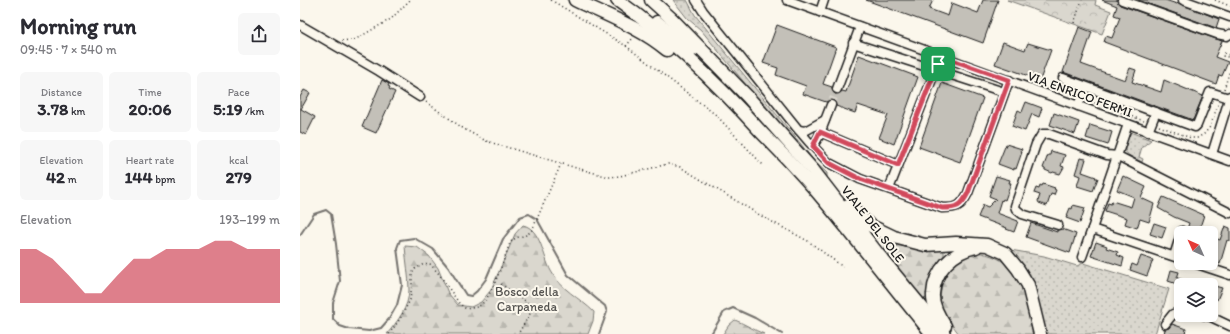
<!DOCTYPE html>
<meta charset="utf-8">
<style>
:root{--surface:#fff;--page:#f7f7f7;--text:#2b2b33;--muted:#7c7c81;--accent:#d1495b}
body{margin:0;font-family:Itim,sans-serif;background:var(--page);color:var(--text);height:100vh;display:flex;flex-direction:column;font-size:15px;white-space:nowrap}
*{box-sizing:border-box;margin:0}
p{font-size:13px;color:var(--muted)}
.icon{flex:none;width:22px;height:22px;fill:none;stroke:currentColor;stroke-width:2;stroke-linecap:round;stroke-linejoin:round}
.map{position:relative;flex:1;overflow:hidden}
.panel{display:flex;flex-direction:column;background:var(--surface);width:300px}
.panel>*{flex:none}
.needle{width:26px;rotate:315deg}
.fabs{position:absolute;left:874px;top:226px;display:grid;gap:8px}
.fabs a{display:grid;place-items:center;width:44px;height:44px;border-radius:6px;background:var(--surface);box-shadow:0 2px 10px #0003;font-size:20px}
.pin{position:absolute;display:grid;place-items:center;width:34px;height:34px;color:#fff;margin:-17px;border-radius:8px;box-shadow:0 2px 6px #0006}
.round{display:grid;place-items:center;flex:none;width:42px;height:42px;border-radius:6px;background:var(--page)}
.summary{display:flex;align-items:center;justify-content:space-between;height:68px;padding:0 20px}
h1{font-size:22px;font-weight:800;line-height:30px}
.figures{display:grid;grid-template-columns:repeat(3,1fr);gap:6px;height:68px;padding:4px 20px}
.figures div{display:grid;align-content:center;border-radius:6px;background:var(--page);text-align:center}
.figures b{font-size:17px;font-weight:800}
.figures small{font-size:11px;font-weight:400}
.figures p{font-size:11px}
.chart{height:112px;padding:8px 20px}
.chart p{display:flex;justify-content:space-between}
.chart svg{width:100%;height:72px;margin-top:4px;fill:var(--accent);opacity:.7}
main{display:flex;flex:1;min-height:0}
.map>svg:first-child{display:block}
</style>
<main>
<section class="panel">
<div class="summary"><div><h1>Morning run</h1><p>09:45 · 7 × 540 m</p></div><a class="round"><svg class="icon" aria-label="share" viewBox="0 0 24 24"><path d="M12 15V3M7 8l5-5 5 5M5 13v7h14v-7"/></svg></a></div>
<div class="figures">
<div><p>Distance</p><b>3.78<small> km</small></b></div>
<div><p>Time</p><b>20:06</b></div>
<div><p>Pace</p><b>5:19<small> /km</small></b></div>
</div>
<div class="figures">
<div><p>Elevation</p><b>42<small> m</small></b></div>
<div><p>Heart rate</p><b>144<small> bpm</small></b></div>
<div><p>kcal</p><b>279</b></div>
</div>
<div class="chart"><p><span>Elevation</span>193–199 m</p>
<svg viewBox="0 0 160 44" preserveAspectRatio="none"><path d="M0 44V11L10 11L20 17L30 27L40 38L50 38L60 27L70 17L80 17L90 11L100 11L110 11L120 6L130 6L140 11L150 11L160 11V44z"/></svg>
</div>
</section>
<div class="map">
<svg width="930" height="334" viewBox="0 0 930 334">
<defs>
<pattern id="grass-dots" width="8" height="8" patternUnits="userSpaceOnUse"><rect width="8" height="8" fill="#dad7ce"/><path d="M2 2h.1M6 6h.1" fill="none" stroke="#bab8b0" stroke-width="1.8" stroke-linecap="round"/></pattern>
<pattern id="forest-firs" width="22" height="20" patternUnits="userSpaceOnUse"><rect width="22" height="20" fill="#dad7ce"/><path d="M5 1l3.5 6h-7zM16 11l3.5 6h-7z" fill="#bab8b0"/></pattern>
<pattern id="park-crowns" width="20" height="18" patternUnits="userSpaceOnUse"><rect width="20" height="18" fill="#dad7ce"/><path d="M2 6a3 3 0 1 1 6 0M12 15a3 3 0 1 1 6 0" fill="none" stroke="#bab8b0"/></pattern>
</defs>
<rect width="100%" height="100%" fill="#fbf7ec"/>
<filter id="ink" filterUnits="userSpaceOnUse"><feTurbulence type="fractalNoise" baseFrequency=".025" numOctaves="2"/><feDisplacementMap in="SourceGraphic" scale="8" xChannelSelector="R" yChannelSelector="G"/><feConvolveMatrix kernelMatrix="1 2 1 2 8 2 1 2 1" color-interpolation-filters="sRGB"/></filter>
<g filter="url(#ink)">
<g fill="url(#grass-dots)" stroke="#7b7a75">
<polygon points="373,0 387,0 395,15 500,143 515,162 527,173 527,177 507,159 401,30 387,18"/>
<path d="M 830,132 L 851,140 L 842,147 L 839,157 L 843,159 L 842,162 C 821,152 823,153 830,132 Z"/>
<polygon points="705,249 744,256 777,266 783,263 869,289 855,334 745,334"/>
</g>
<g fill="url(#forest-firs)" stroke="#7b7a75">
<path d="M 223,225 C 241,229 243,257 251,271 C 260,289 280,298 294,312 L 293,321 L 288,334 L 87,334 C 97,322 109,307 109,290 C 109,276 106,261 105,246 L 117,247 L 129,256 L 138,268 L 148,293 L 158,305 L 171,307 L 181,302 L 191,290 L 215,234 Z"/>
<path d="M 590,242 L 605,247 L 639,249 L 644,251 L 644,255 C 631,271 630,276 629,297 L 624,299 L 621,297 L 588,258 L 584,249 L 586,243 Z"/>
<path d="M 676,252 C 683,253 690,255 697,258 C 725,272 726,308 733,334 L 659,334 C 654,327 647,319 643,310 C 635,291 646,266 664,256 C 668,254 672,253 676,252 Z"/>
<path d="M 435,320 C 445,324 454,330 464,334 L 423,334 L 429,325 Z"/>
</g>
<polygon fill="url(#park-crowns)" stroke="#7b7a75" points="707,0 796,0 795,5 811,11 802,34"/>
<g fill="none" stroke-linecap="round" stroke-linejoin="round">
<g stroke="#74726e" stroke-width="2">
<polyline points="0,235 14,214 26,210 31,214 36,244 40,281 33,303 33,319 40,326 49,329 69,331 81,328 89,319 97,305 102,285 97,248 100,240 114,238 133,249 148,267 166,295 171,296 177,291 186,279 203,239 220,217 229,214 237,219 268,275 305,306 307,312 299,334"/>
<polyline points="411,334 424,312 433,308 455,318 482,334"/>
</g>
</g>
<g fill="#c3c0b8" stroke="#1c1c1c">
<polygon points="566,0 633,0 629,9 648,16 652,3 678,13 683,0 698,0 683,43"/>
<polygon points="802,0 817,0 818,3 820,5 922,41 915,57 928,62 922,76 919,75 916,84 804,42 806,36 812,38 820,17 814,15 817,6"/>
<polygon points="838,0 865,0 877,4 878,3 919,19 916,28"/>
<polygon points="477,25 536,47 523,84 532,87 533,92 535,94 540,93 542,91 546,92 559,55 618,77 594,144 579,138 588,115 558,105 555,113 536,106 535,102 533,100 530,100 526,102 503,94 506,86 476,75 478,68 463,63"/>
<polygon points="779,27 792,32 781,64 825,80 830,68 836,70 832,82 861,92 864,80 903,96 893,120 763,72"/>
<polygon points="703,42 725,50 728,43 751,50 740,80 695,64"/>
<polygon points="82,80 89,84 88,86 90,87 89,89 95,92 76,133 62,127"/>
<polygon points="642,83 683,98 660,162 619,147"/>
<polygon points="4,90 10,93 1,109 15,117 6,135 0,132 0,97"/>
<polygon points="726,102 742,108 739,117 732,114 725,131 712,126 718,110 722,112"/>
<polygon points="754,113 779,122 775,134 750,125"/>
<polygon points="790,125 812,132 808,145 786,138"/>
<polygon points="706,144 722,149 721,151 722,152 716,169 714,168 714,170 698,164"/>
<polygon points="751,151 765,155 761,166 764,167 760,174 753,172 752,173 745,170 745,169 743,168 748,155 750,155"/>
<polygon points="780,158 786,159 782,172 796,177 795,178 798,178 793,191 777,186 780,176 775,174"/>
<polygon points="696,176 710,180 709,183 711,183 705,200 703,199 702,201 701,200 697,213 718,221 714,232 706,229 707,228 678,217 683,205 688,207 696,199 689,196"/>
<polygon points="823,176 846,187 841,198 854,204 849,222 840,219 837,228 825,224 827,218 805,211 808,203 811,204 812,201 831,207 834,197 817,190"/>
<polygon points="743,184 755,188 754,189 756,190 754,195 751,194 747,206 739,203 738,201 740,195 734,193 736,188 739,189 740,185 742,186"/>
<polygon points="863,197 904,215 898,233 887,233 887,229 889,223 874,217 858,208"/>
<polygon points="773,205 785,208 780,223 766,218 770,208 772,209"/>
<polygon points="731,223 757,232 757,230 762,229 776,234 770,253 726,237"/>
<polygon points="854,223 866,227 862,238 850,234"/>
<polygon points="925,226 930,228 930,241 927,240 920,264 911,261 911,252 915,238 920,240"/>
<polygon points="796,242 807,246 806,248 818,252 817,255 824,258 822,266 791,256"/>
<polygon points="841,256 853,260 847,276 830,270 832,264 837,266"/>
<polygon points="871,270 879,272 877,278 897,284 896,285 880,285 868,281"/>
<polygon points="911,285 922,288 917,300 911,298"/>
<polygon points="872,324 886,329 885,334 864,334 865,329 869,328"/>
</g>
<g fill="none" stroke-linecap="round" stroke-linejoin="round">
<polyline stroke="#dad6cd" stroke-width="8" stroke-dasharray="8 4" stroke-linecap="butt" points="531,105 537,89"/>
<defs>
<g id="minor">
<path d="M 396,0 L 403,11 L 497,128 L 509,142 L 529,163 L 560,179 L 642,208 C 657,208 661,207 668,193 L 709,80"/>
<polyline points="487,0 930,161"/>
<polyline points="822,0 917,34 927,36 930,34"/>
<polyline points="883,0 930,17"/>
<polyline points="520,12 524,0"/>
<polyline points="0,25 79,71 120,97"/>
<polyline points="553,43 704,92"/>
<polyline points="763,78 895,127 897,125 910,92 929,98"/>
<polyline points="537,89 560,27"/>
<polyline points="778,106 785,87"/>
<polyline points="499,130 505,131 525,120"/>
<polyline points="520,132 598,165"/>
<polyline points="848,132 856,112"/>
<polyline points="513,146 519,136 531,105"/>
<polyline points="912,154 930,96"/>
<polyline points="589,189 641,56"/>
<polyline points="758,225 722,214 716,209 715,206 736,144 742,134 749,134 807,155 818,156 930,213"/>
<polyline points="792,229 881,259"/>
<polyline points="874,256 882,231"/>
<polyline points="782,257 792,229 828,124"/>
<polyline points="894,263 930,275"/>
<polyline points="903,315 911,317 930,326"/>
<polyline points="865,324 873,314 881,312"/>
</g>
<g id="highway">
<path d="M 275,0 C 306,15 341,28 367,50"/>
<path d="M 317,0 C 371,38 418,84 462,133 C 479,150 496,168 512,186 C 553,234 592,285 632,334"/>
<polyline points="351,0 372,19 447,96 513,170 578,254 644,334"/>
<polyline points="357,22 393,50"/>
<polyline points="548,205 569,225 594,237 625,245 656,243 687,245 705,253 718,269 728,285 740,334"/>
<path d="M 645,326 C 639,317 632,305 633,294 C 634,271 653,251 676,247"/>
</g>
</defs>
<use href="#minor" stroke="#1c1c1c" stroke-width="11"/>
<use href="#highway" stroke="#1c1c1c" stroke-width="15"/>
<g stroke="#1c1c1c" stroke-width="1.5" stroke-dasharray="1 3" stroke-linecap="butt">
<polyline points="251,0 326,46 416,115 463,165"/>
<polyline points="915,0 930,6"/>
<polyline points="774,23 782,0"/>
<polyline points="42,41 56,39 91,19 110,0"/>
<polyline points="326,46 333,38"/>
<polygon points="924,53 929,55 928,57 923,56"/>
<polyline points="759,89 774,95"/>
<polyline points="924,89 930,70"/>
<polyline points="787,100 844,121"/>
<polyline points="126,102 164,129 186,141 273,167 309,177 320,176 368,164 380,167 463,217 508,241 543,267"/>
<polyline points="859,126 891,138 897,138 904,134 910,127 919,102"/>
<polyline points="201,284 234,307 218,334"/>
<path d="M 89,334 L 100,319 L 110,300 L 112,285 L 112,274 L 115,269 L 122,265 L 130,264 L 139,274 L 159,303 L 166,309 C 170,308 175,308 179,306 C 192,299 204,258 210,243 C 219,232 225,241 233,228 L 261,164"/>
</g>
<use href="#minor" stroke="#fbf7ec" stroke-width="8"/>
<use href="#highway" stroke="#fbf7ec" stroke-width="12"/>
</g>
</g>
<g fill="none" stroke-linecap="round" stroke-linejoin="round" filter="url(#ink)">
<defs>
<path id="route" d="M 641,56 L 709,80 L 668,193 C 661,207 657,208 642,208 L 560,179 L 529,163 L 513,146 L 520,132 L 598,165 Z"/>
</defs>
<use href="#route" stroke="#fff" stroke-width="8"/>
<use href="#route" stroke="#d1495b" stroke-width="5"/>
</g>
<g text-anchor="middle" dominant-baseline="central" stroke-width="4" stroke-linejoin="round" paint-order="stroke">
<g font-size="13" fill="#1c1c1c" stroke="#fbf7ec">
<text transform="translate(780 94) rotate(20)">VIA ENRICO FERMI</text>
<text transform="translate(573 224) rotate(52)">VIALE DEL SOLE</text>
</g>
<g font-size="13" fill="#555451" stroke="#fbf7ec">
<text x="227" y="291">Bosco della<tspan x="227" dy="15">Carpaneda</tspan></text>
</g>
</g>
</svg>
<div class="fabs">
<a><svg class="needle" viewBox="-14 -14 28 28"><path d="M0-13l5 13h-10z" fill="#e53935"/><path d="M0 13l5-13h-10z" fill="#7c7c81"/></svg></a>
<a><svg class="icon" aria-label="layers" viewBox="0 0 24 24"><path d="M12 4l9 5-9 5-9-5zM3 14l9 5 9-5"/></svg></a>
</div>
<div class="pin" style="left:638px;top:64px;background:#1e9e55"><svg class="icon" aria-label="arrive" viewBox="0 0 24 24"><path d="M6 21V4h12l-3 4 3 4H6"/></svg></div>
</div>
</main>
